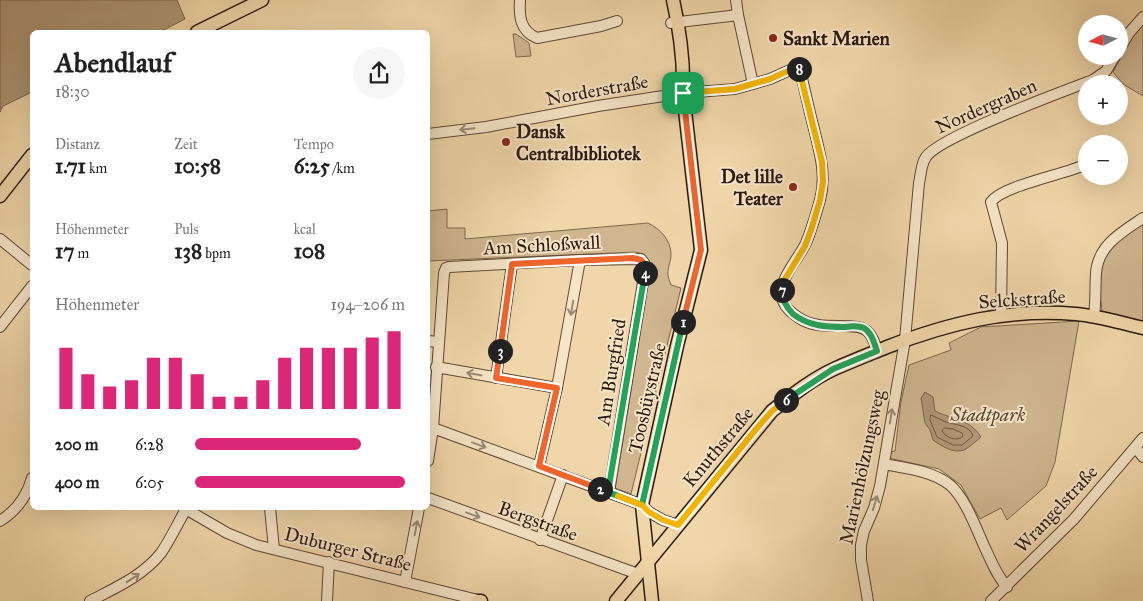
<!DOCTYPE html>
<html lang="de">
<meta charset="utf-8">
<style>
:root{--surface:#fff;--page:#f6f6f6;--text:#222;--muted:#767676;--accent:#db2777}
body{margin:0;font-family:"IM FELL Great Primer",serif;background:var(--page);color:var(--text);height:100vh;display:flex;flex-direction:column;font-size:19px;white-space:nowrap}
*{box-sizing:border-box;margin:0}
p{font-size:16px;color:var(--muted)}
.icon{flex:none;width:28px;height:28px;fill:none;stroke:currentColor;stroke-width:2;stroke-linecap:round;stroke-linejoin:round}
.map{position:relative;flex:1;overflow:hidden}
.drawer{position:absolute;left:30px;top:30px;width:400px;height:480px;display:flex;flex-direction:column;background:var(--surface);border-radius:8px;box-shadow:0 5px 20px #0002}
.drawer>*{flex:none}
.needle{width:32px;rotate:264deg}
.fabs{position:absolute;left:1078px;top:15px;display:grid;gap:10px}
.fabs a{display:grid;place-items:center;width:50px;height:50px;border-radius:50%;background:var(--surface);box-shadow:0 5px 20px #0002;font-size:25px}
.pin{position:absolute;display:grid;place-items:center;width:42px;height:42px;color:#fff;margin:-21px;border-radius:10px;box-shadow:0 2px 8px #0006}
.km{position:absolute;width:25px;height:25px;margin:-12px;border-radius:50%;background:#222;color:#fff;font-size:14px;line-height:25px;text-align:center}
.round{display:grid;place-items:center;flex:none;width:52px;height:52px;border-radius:26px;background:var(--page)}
.headline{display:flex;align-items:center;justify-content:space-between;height:85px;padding:0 25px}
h1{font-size:28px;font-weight:700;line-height:38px}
.metrics{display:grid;grid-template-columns:repeat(3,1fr);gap:8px;height:85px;padding:5px 25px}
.metrics div{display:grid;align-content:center}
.metrics b{font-size:21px;font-weight:700}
.metrics small{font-size:14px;font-weight:400}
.metrics p{font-size:14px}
.chart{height:140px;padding:10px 25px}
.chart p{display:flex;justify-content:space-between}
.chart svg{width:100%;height:90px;margin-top:5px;stroke:var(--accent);stroke-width:6}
ul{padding:0 25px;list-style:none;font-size:16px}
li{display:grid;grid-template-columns:80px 60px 1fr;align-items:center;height:38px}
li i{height:12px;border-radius:6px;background:var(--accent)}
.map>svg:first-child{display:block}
</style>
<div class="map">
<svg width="1143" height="601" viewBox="0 0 1143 601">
<rect width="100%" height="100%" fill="#f0d6a8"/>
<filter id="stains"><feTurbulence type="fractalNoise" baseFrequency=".004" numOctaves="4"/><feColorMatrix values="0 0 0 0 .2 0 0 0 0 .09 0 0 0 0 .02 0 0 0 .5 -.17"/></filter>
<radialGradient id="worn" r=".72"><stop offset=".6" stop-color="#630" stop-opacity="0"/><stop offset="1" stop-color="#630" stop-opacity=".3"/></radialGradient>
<g fill="#cfb68e" stroke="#7e684e">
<polygon points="1143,25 1143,96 1123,84 1113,72 1132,36"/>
<polygon points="513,34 516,34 529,43 531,56 516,57"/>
<path d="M 447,209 L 447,228 L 465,228 L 465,239 L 648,223 C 660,229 670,239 671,253 C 671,267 664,269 671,285 L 681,288 L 631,494 L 615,488 L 650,272 L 649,261 L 643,254 L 635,252 L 428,261 L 428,211 Z"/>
<path d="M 1143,224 L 1143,322 L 1102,311 C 1101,299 1098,287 1098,275 C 1098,252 1124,234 1143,224 Z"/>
<polygon points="1079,321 1055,462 1046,486 1007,520 1001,508 980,519 961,485 939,469 888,458 889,452 895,451 901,402 909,365 951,350 949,343 981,327"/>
</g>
<g fill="#ae9674" stroke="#7a644c">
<polygon points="0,0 177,0 185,19 160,32 32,32 32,92 3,106 0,112"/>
<path d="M 925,392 L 933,397 L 935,411 C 953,420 969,418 981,437 C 976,441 970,447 964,450 C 954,454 941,446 933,440 L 930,430 L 925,423 L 921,398 Z"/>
</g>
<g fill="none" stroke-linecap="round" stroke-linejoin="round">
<g stroke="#6e5842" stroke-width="1">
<path d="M 931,415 C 936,417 941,420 946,422 C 955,425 970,425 973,436 L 962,445 L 953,445 L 937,437 L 930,420 Z"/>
<path d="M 945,428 L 953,429 L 962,433 L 963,436 C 957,442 946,438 942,431 Z"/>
</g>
<defs>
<g id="minor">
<path d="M 520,0 C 519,16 520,31 537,38 L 601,26 L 617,21"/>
<polyline points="736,0 738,15 753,84"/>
<polyline points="671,23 738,15"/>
<polyline points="1119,50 1129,33 1143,17"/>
<path d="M 428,134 L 486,127 L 598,106 L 683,93 L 735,89 L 770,79 L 799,66 C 804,86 808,106 813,125 C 819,150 827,174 820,200 C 816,214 812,229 806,243 C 798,260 776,281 783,301 C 786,309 792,313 799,318 C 821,333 855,320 867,331 C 873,336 875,344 877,351"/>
<polyline points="0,239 32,265"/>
<path d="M 1001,315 L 1002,243 L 991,202 C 1002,186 1061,175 1082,166"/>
<path d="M 1094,316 C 1096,301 1095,287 1096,273 C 1098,245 1122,232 1143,218"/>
<polyline points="0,327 32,286"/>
<polyline points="428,341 438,342"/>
<polyline points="436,367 557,388"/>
<polyline points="496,378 512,264"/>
<polyline points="428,428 433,428 629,500 642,505 649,512 663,520 678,525"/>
<polyline points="1136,448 1143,457"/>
<polyline points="428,461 433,428 444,273 446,268 449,267 580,260 641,259 644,263 645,270 609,492"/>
<path d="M 884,464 C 905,468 933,471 950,485 C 966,499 977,531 986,550 C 992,563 997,576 1007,587"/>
<polyline points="539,466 557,388 580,260"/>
<polyline points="428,498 638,574"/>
<polyline points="184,508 227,533 256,545 478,600"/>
<polyline points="270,508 274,549"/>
<path d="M 0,521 C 16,511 27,496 32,478"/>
<polyline points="540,540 563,475"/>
<polyline points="405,582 419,508"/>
<path d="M 90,601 C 115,588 143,576 161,553 C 170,540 178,523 186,509"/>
<polyline points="327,601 329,562"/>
<path d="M 868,601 L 861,560 L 861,545 L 864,531 L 874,508 L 880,486 L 905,340 L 919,183 C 921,174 921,164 926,157 C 939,137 1064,91 1093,80 L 1106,71 L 1115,56"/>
<polyline points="991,601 1074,519 1143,438"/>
</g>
<g id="major">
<polyline points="197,32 262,0"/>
<polyline points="0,196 32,155"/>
<polyline points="477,601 481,601"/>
<path d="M 616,601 L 772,411 C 791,396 812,379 834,369 C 852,361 870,354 887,347 C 949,323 1010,308 1076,314 C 1099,316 1121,323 1143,328"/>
<path d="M 652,601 L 642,505 L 677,346 L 701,250 L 683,93 C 684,62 680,31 673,0"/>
</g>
</defs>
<use href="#minor" stroke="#5e4835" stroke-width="12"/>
<use href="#major" stroke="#2d190f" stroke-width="15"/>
<use href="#minor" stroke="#f5e4c6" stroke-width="10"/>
<use href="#major" stroke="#f0d6a8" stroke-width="12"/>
</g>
<defs><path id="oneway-shaft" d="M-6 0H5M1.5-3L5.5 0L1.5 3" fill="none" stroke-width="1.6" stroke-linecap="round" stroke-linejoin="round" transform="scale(1.25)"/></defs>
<g stroke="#9b8974">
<use href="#oneway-shaft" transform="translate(467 129) rotate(174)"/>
<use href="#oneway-shaft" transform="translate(572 308) rotate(100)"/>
<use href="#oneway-shaft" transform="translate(474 374) rotate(-170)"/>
<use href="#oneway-shaft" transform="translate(891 416) rotate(-81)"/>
<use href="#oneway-shaft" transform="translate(479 445) rotate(20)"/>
<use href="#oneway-shaft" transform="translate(875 503) rotate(-73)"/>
<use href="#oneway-shaft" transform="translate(473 515) rotate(20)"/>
<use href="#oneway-shaft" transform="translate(416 528) rotate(-79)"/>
<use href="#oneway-shaft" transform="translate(133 578) rotate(-33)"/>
</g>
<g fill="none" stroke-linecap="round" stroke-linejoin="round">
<defs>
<polyline id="split-1" points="683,322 701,250 683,93"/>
<polyline id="split-2" points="600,489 642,505 683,322"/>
<polyline id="split-3" points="500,351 496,378 557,388 539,466 600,489"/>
<polyline id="split-4" points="500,351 512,264 633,258 641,260 644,263 645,273"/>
<polyline id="split-5" points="618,496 608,492 645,273"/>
<polyline id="split-6" points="618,496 642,505 649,512 663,520 678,525 757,428 772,411 786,400"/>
<path id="split-7" d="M 782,290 C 782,300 786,307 793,314 C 808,326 826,327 845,327 C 851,326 858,325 864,328 C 872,333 874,343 877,351 L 833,369 L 786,400"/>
<polyline id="split-8" points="782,290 785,279 805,246 811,230 820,200 823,182 822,162 799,69"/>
<polyline id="split-9" points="683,93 735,89 770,79 799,66 799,69"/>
</defs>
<use href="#split-1" stroke="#fff" stroke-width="10"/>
<use href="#split-2" stroke="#fff" stroke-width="10"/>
<use href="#split-3" stroke="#fff" stroke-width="10"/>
<use href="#split-4" stroke="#fff" stroke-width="10"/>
<use href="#split-5" stroke="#fff" stroke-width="10"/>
<use href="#split-6" stroke="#fff" stroke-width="10"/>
<use href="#split-7" stroke="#fff" stroke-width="10"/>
<use href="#split-8" stroke="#fff" stroke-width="10"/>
<use href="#split-9" stroke="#fff" stroke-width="10"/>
<use href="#split-1" stroke="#f0652b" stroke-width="6"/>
<use href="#split-2" stroke="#22a559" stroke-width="6"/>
<use href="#split-3" stroke="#f0652b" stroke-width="6"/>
<use href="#split-4" stroke="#f0652b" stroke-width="6"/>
<use href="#split-5" stroke="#22a559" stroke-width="6"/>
<use href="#split-6" stroke="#f5b400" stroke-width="6"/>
<use href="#split-7" stroke="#22a559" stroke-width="6"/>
<use href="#split-8" stroke="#f5b400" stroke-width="6"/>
<use href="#split-9" stroke="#f5b400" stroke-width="6"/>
</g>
<g fill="#8f2418" stroke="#f5e4c6" stroke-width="2">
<circle cx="773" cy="38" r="5"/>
<circle cx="506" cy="142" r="5"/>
<circle cx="793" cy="187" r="5"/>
</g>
<g text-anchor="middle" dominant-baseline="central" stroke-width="4" stroke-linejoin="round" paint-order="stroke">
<g font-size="19" font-weight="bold" fill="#2d190f" stroke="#f5e4c6" text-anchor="start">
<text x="783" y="38">Sankt Marien</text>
<text x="516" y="131">Dansk<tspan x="516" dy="22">Centralbibliotek</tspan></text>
<text x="783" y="176" text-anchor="end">Det lille<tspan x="783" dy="22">Teater</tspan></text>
</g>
<g font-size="19" fill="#2d190f" stroke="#f5e4c6">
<text transform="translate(597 90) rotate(-10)">Norderstraße</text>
<text transform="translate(986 106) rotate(-24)">Nordergraben</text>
<text transform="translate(542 245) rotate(-3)">Am Schloßwall</text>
<text transform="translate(1022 299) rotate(-4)">Selckstraße</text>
<text transform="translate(611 372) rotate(-81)">Am Burgfried</text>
<text transform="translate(647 398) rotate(-77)">Toosbüystraße</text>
<text transform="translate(718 447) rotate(-50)">Knuthstraße</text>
<text transform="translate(862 467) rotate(-78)">Marienhölzungsweg</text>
<text transform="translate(1056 509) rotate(-47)">Wrangelstraße</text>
<text transform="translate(538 521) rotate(20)">Bergstraße</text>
<text transform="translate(348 549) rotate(14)">Duburger Straße</text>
</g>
<g font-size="19" font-style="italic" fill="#5e4835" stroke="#f5e4c6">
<text x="988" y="414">Stadtpark</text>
</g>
</g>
<rect width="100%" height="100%" filter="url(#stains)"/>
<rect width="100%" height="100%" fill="url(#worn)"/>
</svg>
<div class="fabs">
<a><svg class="needle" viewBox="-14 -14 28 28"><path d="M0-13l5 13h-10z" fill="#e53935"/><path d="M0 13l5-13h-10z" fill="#767676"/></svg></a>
<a>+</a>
<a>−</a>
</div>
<div class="pin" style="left:683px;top:93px;background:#1e9e55"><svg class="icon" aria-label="arrive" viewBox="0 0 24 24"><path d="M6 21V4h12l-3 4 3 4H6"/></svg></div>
<b class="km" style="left:683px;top:322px">1</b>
<b class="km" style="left:600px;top:489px">2</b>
<b class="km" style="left:500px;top:351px">3</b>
<b class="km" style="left:645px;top:273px">4</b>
<b class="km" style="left:786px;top:400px">6</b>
<b class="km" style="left:782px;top:290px">7</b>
<b class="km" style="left:799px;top:69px">8</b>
<section class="drawer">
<div class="headline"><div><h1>Abendlauf</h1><p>18:30</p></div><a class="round"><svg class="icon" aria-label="share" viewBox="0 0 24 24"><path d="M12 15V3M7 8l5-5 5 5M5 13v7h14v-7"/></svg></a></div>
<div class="metrics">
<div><p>Distanz</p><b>1.71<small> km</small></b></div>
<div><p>Zeit</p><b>10:58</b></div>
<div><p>Tempo</p><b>6:25<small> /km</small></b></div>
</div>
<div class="metrics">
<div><p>Höhenmeter</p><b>17<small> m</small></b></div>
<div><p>Puls</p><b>138<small> bpm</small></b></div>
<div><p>kcal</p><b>108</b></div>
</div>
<div class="chart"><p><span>Höhenmeter</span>194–206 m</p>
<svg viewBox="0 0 160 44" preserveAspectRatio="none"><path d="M5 44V14M15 44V27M25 44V33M35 44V30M45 44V19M55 44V19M65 44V27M75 44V38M85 44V38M95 44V30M105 44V19M115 44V14M125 44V14M135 44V14M145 44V9M155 44V6"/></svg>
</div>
<ul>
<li><b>200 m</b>6:28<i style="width:79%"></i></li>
<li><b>400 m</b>6:05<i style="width:100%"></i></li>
</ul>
</section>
</div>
